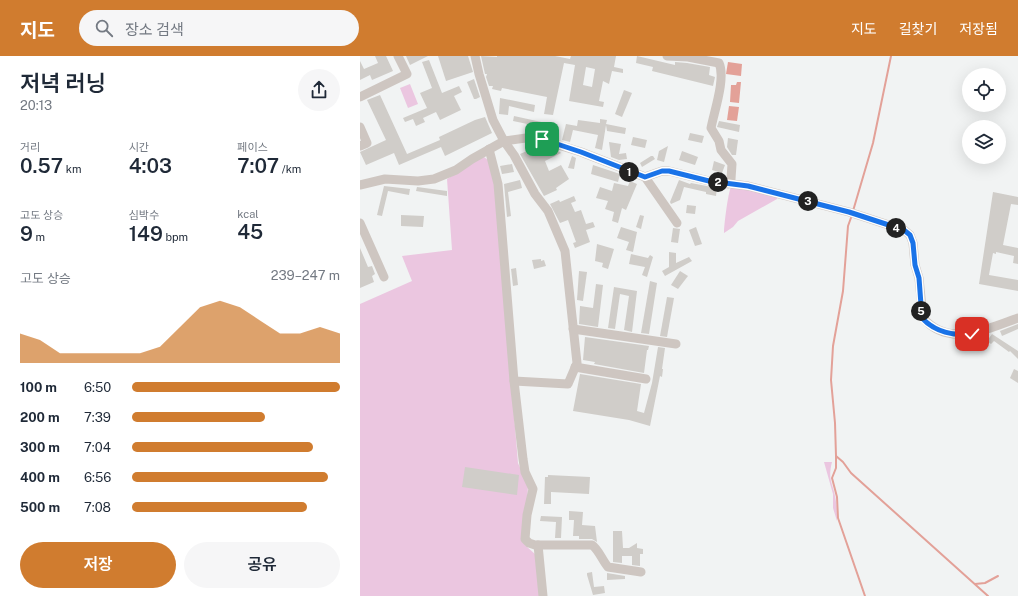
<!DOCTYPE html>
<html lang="ko">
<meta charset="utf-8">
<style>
:root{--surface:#fff;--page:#f6f6f7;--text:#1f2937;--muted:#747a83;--accent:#d07c2f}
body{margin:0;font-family:"Public Sans","Noto Sans KR",sans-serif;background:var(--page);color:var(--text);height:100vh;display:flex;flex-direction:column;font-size:15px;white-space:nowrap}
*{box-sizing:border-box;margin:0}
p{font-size:13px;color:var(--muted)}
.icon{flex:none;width:22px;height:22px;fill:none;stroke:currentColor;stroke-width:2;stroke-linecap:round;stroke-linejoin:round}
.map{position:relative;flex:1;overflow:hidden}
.panel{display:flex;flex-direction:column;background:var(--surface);width:360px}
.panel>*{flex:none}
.fabs{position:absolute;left:602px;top:12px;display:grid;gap:8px}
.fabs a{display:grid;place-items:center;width:44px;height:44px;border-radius:50%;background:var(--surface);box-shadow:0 4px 16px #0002;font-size:20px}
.pin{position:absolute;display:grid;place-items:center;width:34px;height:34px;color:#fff;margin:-17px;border-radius:8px;box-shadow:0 2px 6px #0006}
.km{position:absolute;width:20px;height:20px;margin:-10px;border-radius:50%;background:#222;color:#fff;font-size:11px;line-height:20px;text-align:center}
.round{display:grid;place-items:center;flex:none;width:42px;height:42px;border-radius:21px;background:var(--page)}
.headline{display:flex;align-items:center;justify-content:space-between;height:68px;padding:0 20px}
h1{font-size:22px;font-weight:600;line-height:30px}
.stats{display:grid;grid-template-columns:repeat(3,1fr);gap:6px;height:68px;padding:4px 20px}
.stats div{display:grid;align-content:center}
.stats b{font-size:20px;font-weight:600}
.stats small{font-size:11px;font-weight:400}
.stats p{font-size:11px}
.chart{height:112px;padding:8px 20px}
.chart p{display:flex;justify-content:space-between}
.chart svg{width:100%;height:72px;margin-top:4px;fill:var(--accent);opacity:.7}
.action{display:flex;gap:8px;margin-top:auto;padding:8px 20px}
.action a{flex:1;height:46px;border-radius:24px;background:var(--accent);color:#fff;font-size:16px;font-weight:600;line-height:46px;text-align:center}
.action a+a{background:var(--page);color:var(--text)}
ul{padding:0 20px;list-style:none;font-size:13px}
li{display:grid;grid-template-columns:64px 48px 1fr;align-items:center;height:30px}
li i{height:10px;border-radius:5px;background:var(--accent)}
header{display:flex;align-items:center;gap:24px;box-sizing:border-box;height:56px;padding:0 20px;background:var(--accent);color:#fff}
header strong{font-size:19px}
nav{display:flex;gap:22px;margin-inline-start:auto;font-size:14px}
.search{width:280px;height:36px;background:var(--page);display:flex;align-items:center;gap:10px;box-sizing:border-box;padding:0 14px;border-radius:22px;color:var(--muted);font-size:15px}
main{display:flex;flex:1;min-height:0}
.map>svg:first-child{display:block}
</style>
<header>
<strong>지도</strong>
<div class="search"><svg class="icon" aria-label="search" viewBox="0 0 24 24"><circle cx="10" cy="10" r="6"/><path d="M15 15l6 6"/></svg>장소 검색</div>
<nav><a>지도</a><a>길찾기</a><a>저장됨</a></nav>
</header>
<main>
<section class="panel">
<div class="headline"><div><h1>저녁 러닝</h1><p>20:13</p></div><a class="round"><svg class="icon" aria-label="share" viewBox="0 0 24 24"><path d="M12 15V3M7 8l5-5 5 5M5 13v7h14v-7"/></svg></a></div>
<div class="stats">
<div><p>거리</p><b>0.57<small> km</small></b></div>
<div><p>시간</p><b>4:03</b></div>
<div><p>페이스</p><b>7:07<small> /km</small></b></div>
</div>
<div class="stats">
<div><p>고도 상승</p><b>9<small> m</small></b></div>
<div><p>심박수</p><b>149<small> bpm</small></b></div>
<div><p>kcal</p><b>45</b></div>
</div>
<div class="chart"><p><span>고도 상승</span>239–247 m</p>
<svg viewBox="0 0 160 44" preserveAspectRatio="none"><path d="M0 44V26L10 30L20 38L30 38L40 38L50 38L60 38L70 34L80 22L90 10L100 6L110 10L120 18L130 26L140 26L150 22L160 26V44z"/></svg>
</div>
<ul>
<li><b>100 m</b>6:50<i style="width:100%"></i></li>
<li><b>200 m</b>7:39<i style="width:64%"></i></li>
<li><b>300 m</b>7:04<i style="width:87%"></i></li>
<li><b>400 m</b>6:56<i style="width:94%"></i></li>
<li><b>500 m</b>7:08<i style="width:84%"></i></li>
</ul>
<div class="action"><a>저장</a><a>공유</a></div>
</section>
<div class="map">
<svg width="658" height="540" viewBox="0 0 658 540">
<rect width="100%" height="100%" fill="#f1f3f3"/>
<g fill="#ebc6e0">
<polygon points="50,28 58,48 48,52 40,32"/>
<polygon points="124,101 128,104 135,130 158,407 168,430 165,489 176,499 180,540 0,540 0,248 52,225 42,200 92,194 87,123 119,103"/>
<path d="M 371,131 L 418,140 L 417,143 L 378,165 L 373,171 L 364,177 C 364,169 368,137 371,131 Z"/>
<path d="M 464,406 L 472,406 C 467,426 474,428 476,446 C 477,452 477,459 477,465 L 473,452 L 473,438 Z"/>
</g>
<g fill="#e3a198">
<polygon points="368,6 382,8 381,20 366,18"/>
<polygon points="377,26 381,26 379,47 370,46 371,29 376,29"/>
<polygon points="369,50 379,51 377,65 367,64"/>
</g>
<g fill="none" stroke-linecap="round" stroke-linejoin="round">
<g stroke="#e3a198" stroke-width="2">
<polyline points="493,155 513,87 531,0"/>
<polyline points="492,159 488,170 483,235 473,290 471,324 475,367 476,400 476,412 472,422 477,441 478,462 505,540"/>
<polyline points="476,400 483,406 491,417 628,540"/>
<polyline points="615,528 625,527 638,520"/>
</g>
</g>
<g fill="#d0cdc9" fill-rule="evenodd">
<polygon points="15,0 26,0 33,15 12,24 10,19 0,24 0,5 4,13 18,7"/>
<polygon points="46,0 68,0 50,9"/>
<polygon points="78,0 108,0 113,16 86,25"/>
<path d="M 121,0 L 137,1 L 137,0 L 195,0 L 210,3 L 211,0 L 256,0 L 254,11 L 263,13 L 263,17 L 252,15 L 249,28 L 243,25 L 239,45 L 244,46 L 243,51 L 209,45 L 215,9 L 204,7 L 193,59 L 184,58 L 187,41 L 142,32 L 141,35 L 132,33 L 133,30 L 129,30 L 126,21 L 127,18 L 125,18 ZM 226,11 L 235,13 L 232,31 L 223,29 Z"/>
<polygon points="277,0 315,9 315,6 327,7 350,11 349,19 355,21 353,30 292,15 293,11 276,7"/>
<polygon points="69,4 82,37 99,30 102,36 94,40 101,54 80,64 76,56 63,62 65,66 56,70 53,63 45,66 43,62 67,52 60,37 72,32 62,6"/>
<polygon points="114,23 120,41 116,43 114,43 107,26"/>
<polygon points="264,34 272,37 262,61 255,58"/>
<polygon points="20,39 47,98 80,84 79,81 115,64 125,61 132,77 85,100 81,91 39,109 34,97 6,109 0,96 26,84 7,44"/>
<polygon points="140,42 175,49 174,56 149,50 148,59 139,58"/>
<polygon points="154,60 195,69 193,77 176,73 177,70 153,65"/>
<polygon points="240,63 247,64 246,68 266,72 265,78 247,75 246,69 242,94 235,92 238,79 213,74 210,86 202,84 206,68 217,70 218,64 240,67"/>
<polygon points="359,65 380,69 379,76 357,71"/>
<polygon points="330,77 344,80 342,87 328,84"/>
<polygon points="273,81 287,84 285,92 271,89"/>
<polygon points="368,82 378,84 376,99 372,99 367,91"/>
<polygon points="249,86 261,88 259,98 266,97 267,103 259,104 251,101"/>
<polygon points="180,89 183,90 186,97 192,93 200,96 201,97 185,105 189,115 201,109 209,123 196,132 197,134 184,140 160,98"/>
<polygon points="308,90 304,106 297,104 299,95"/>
<polygon points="322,95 338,101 335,109 319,104"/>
<polygon points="212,100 216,102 214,113 208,112"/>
<polygon points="291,100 293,100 295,103 282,111 280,107"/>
<polygon points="354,105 365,109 362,117 352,114"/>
<polygon points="152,108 154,116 142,118 140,110"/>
<polygon points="233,109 260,118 258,126 231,118"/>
<polygon points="160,124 162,132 148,136 151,160 147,161 144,128"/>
<polygon points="319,124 330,128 331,127 357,132 356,140 346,138 346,136 324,131 320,144 311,148 310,146"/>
<polygon points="270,125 277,128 266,154 262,152 258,167 252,165 254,156 245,153 248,145 236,142 240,131 252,135 254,127 268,130"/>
<polygon points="24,130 50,133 49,139 28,135 22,160 17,159"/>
<polygon points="57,131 87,135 87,140 56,135"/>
<polygon points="633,136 658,141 658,149 651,148 643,189 658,192 658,208 653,207 654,200 636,196 636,198 633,197 629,219 658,224 658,235 619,228"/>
<polygon points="214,140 216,145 211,147 215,156 221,154 226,168 233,166 235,171 226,174 230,186 215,192 213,187 216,186 208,164 200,167 190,148 199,144 200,146"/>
<polygon points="327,149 336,150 335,158 326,157"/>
<polygon points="41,159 64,160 63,171 41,170"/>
<polygon points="280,159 284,160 281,173 276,171"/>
<polygon points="261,171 277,176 273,196 266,194 269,186 257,182"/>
<polygon points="336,171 342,188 335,190 329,174"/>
<polygon points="313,172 320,173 318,187 311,186"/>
<polygon points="237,188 254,193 248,213 242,211 243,207 235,205"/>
<polygon points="0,192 8,211 12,210 15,218 12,220 14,226 0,232"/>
<polygon points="309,196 316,197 316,207 329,201 332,205 305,220 302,215 309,211"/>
<polygon points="271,198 288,202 290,199 293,201 287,221 282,219 285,211 269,208"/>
<polygon points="181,203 181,205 184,204 186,210 174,213 172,204"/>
<polygon points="156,212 158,229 153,230 151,213"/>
<polygon points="219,215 227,216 223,245 217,244"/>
<polygon points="320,215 328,220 318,233 311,229"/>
<polygon points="290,225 297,227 289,278 281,277"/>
<polygon points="236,228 243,229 238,271 219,268 220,250 233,252"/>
<polygon points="254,231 277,235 272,276 264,274 269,240 260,238 255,273 248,272"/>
<polygon points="307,241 314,242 307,281 300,280"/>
<polygon points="658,268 658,273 642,280 640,275"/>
<polygon points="632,278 658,295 658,303 650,295 649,296 634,285 631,288 627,285"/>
<polygon points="225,281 289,290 288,294 287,294 284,317 234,308 235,306 223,304"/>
<polygon points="298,291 305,292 302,313 303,313 302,321 300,320 290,370 269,364 213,355 220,318 281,328 277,355 284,357 292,327"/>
<polygon points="654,313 658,315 658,327 650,322"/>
<polygon points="105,411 159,419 157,439 102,431"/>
<polygon points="188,419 230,421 229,438 191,436 191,448 184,448 185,421 188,421"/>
<polygon points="209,455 223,456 222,469 235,470 237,486 232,483 219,483 219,480 213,480 214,464 209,464"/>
<polygon points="181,460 202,461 201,482 195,482 196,466 180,465"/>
<polygon points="253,475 262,475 263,492 269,492 277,487 277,492 283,493 283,498 280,498 280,510 272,509 272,500 262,500 262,507 253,506"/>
<polygon points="232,516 234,531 244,530 245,537 233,539 227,519 227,517"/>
<polygon points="247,517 265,520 265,523 247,524"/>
</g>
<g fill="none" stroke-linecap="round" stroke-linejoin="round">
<g stroke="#cec6c1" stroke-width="9">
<polyline points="115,0 119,18 133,64 144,85 154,99 175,138 188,155 205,195 217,307 208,328 154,325"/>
<path d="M 307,0 L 328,1 L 359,7 C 366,22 354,56 351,72 L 359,85 L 361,94 L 372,108 L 371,123 L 368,128"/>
<polyline points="0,41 47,18 38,0"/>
<polyline points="0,71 7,87 0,90"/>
<path d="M 129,93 L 138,128 L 154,325 L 163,403 L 165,416 L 173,433 L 167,459 L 165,483 L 169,487 L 175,489 L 232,489 C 239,494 242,504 248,511 L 281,516"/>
<polyline points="285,121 317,167"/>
<path d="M 0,129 L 25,123 L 58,125 L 74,123 L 96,114 L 112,103 L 144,85 L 173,81 L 221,96 L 285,121 L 302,115 L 309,115 L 349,125 L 388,130 L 489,156 L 544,174 L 550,179 L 553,187 L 555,209 L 559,222 L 563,262 C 589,292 627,273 658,262"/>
<polyline points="0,167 24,221"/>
<polyline points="213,273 316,288"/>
<polyline points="215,311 286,323"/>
<polyline points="178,489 183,540"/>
</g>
</g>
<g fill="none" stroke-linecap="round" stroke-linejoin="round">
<defs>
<path id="route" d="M 182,83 L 221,96 L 285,121 L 302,115 L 309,115 L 349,125 L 388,130 L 489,156 L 544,174 L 550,179 L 553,187 L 555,209 L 559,222 L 562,262 C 575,276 594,280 612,278"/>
</defs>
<use href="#route" stroke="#fff" stroke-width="8"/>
<use href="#route" stroke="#1a73e8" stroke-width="5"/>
</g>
</svg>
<div class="fabs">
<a><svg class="icon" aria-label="locate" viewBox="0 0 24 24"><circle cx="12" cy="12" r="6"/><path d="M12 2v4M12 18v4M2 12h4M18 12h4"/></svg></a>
<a><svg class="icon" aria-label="layers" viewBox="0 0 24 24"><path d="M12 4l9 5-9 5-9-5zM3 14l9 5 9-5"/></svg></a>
</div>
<div class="pin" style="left:182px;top:83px;background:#1e9e55"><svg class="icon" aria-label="arrive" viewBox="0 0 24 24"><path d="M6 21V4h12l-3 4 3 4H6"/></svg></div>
<div class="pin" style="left:612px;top:278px;background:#d93025"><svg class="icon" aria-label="check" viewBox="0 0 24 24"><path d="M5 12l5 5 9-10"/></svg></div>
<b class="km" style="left:269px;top:116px">1</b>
<b class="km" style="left:358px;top:126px">2</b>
<b class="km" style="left:448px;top:145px">3</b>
<b class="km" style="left:536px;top:172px">4</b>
<b class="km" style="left:561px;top:255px">5</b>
</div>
</main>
